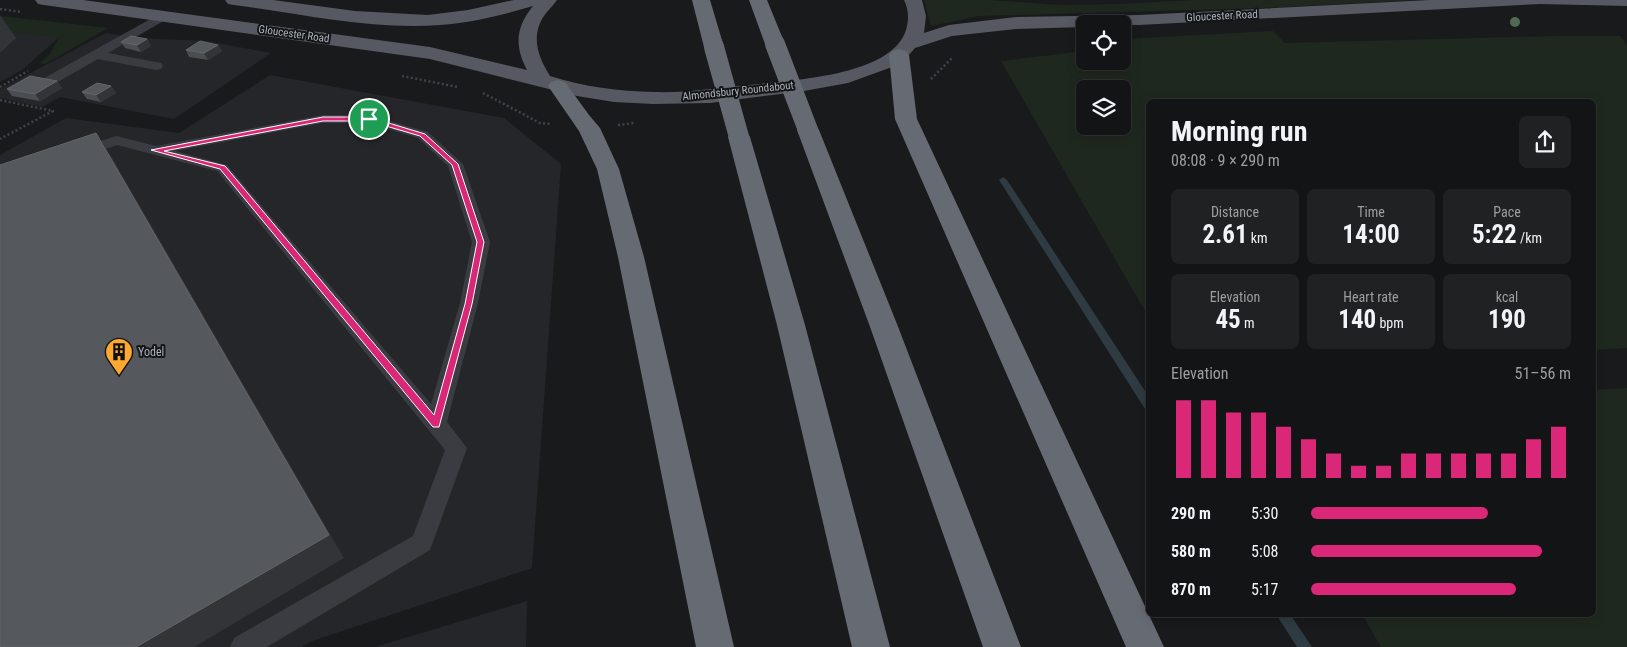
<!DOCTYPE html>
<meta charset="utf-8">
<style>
:root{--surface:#131415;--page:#202122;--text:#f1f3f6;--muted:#9d9ea0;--line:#323334;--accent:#db2777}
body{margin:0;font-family:"Roboto Condensed",sans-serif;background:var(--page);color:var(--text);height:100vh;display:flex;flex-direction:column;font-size:19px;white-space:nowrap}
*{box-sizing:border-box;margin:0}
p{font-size:16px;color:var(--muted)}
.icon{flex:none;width:28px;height:28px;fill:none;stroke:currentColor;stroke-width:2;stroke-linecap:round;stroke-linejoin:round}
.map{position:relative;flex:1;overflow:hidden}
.sheet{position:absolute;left:1146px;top:99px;width:450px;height:518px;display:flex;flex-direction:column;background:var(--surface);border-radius:8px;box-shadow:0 2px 12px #0003,0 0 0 1px var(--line)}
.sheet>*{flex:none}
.controls{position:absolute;left:1076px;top:15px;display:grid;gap:10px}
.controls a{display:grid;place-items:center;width:55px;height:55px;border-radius:8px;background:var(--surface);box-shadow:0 2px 12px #0003,0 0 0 1px var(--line);font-size:25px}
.pin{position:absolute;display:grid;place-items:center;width:42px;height:42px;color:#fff;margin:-21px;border:2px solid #fff;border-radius:50%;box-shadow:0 1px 5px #0007}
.round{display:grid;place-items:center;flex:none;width:52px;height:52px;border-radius:8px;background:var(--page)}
.headline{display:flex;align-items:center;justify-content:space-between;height:85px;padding:0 25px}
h1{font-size:28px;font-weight:700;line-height:38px}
.figures{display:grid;grid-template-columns:repeat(3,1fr);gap:8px;height:85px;padding:5px 25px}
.figures div{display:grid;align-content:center;border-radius:8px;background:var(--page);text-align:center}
.figures b{font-size:25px;font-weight:700}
.figures small{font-size:14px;font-weight:400}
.figures p{font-size:14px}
.chart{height:140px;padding:10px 25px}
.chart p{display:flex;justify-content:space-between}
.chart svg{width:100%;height:90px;margin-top:5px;stroke:var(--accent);stroke-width:6}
ul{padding:0 25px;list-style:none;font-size:16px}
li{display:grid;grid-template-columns:80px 60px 1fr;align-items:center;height:38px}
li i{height:12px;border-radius:6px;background:var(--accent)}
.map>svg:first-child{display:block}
</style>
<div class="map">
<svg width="1627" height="647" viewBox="0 0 1627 647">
<rect width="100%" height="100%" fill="#191a1c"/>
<g fill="#252629">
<polygon points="0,29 65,32 22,70 0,82"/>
<polygon points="106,33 136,38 206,41 271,53 174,119 60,97 42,107 0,98 0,89"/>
<polygon points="270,75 504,118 561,164 532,568 312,641 302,647 0,647 0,155 66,118 179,133"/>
<polygon points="527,601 526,647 375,647"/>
</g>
<g fill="#1f281f" fill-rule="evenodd">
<polygon points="924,0 989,0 1062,5 1120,4 1193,0 1418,0 1263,8 978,16 931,26"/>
<polygon points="0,16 108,28 45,64 40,63 50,54 59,37 0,32"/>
<path d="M 1273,31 L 1285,43 L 1557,36 L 1620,36 L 1627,45 L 1627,348 L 1594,350 L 1594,101 L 1149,101 L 1149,318 L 1001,61 L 1085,51 L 1085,61 L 1122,61 L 1123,39 ZM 1085,89 L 1122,89 L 1122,126 L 1085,126 Z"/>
<polygon points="1627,388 1627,647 1381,647 1362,614 1594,614 1594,390"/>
</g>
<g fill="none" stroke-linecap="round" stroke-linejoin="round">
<g fill="#2e3b42" fill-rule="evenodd">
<polygon points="1003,177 1007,180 1149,397 1149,410 1145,409 999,180"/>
<polygon points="1276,614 1290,614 1312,647 1297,647"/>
</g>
<g stroke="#404349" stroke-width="2.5" stroke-dasharray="2 2.5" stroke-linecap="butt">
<polyline points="0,9 22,12"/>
<polyline points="402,76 458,87"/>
<polyline points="931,79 953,57"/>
<polyline points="0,87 28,71"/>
<polyline points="483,93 540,123 552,124"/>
<polyline points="0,100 53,111 0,139"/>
<polyline points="618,125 634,123"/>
</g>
<g fill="#3a3c42" fill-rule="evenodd">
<polygon points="163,12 169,16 167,19 108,53 161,63 163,66 161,69 156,70 98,59 56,83 51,84 44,80 46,77"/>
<path d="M 323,115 L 369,115 L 428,132 L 463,164 L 490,242 L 478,303 L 447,422 L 467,448 L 430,550 L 267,647 L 230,647 L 234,638 L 413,536 L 445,450 L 217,171 L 117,145 L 79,158 L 74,156 L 71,153 L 74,150 L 116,136 L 156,146 ZM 323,123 L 368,123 L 418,138 L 448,166 L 472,242 L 460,303 L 431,404 L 227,165 L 175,151 Z"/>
</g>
<path fill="#565961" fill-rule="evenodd" d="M 35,0 L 83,0 L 430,47 L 527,70 C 514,45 516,27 533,6 C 503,15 471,23 440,25 C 371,30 302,14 234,5 L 228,4 L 225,0 L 273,0 L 355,11 L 428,15 L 468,10 L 514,0 L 557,0 C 552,7 546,12 542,19 C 531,39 539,58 550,76 C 584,87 619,91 654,92 C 689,93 715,88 749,85 C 789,80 897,77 907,26 C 909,17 908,8 904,0 L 922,0 L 926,16 L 924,33 L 949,25 L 1016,17 L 1139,15 L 1430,0 L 1627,0 L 1627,6 L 1540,4 L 1139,25 L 1085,24 L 1085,27 L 1016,29 L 952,36 L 915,48 L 906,58 L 892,67 L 848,83 L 804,91 L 710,103 L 653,104 L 614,102 L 577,96 L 430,59 L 44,5 L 38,4 Z"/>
<g fill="#666a73" fill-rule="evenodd">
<polygon points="692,0 710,0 724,47 721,51 714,53 707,51 704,47"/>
<polygon points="749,0 767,0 785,44 782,48 775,50 768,48 765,44"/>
<polygon points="899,49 906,51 909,55 917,119 1164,647 1126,647 895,119 889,55 892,51"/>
<polygon points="558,80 565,82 589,115 600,128 619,169 644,257 734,647 696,647 618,257 597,169 579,131 548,86 551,82"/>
<polygon points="808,124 816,125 819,130 897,324 1021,647 983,647 869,324 797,130 800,125"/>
<polygon points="739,130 747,132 750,137 805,325 890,647 852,647 777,325 728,137 731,132"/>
</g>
<g stroke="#666a73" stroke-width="20">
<polyline points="775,44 808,130"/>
<polyline points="714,47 739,137"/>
</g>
</g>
<circle fill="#526953" cx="1515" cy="22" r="5"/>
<g fill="#4a4d51">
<polygon points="147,39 151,46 141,52 125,48 121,42"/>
<polygon points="218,45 222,51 208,60 189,57 186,50"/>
<polygon points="57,81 62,88 40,101 12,96 7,89"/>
<polygon points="111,86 116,93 101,102 87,99 82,92"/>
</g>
<g fill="#323437">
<polygon points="0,15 16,38 0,53"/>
<polygon points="147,39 151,46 141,52 137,45"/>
<polygon points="218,45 222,51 208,60 204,53"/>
<polygon points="57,81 62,88 40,101 35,94"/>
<polygon points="111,86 116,93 101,102 96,95"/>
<polygon points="96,133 111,156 344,558 194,647 136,647"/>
</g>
<g fill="#55585d" stroke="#62666c">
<polygon points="131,36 147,39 137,45 121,42"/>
<polygon points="200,41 218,45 204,53 186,50"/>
<polygon points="30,76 57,81 35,94 7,89"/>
<polygon points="97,83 111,86 96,95 82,92"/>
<polygon points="96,133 329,535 136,647 0,647 0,165"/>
</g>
<path fill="#db2777" stroke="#fff" fill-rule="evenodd" d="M 323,117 L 369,117 L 425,134 L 458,164 L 484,242 L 472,304 L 439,427 L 433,427 L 220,169 L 151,150 ZM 323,121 L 369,121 L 420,136 L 452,165 L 477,242 L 465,304 L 434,415 L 225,166 L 164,151 Z"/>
<defs>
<symbol id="building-pin" viewBox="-11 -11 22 30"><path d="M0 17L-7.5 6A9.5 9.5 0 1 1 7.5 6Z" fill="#ffa82f" stroke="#141517"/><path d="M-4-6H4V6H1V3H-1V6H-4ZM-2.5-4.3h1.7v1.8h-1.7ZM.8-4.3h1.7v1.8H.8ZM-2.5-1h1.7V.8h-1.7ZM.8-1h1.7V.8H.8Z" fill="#111"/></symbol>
</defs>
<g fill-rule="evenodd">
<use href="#building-pin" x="103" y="336" width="32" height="43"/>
</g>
<g text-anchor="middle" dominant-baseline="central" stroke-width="4" stroke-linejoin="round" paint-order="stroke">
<g font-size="11" fill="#abb2bd" stroke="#141517">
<text transform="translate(1222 16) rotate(-3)">Gloucester Road</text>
<text transform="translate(294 34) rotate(8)">Gloucester Road</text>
<text transform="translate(738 91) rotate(-6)">Almondsbury Roundabout</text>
</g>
<g font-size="12" fill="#abb2bd" stroke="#141517" text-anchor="start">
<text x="138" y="352">Yodel</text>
</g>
</g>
</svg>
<div class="controls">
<a><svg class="icon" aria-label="locate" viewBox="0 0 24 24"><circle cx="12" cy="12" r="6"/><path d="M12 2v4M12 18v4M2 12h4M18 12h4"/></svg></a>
<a><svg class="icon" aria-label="layers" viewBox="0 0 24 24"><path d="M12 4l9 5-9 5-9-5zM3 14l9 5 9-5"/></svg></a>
</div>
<div class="pin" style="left:369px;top:119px;background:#1e9e55"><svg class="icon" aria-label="arrive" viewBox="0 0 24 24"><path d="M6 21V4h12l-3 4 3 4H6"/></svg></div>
<section class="sheet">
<div class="headline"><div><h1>Morning run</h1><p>08:08 · 9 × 290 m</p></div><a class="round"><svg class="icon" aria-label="share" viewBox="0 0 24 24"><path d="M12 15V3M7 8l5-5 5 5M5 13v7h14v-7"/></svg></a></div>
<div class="figures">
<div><p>Distance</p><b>2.61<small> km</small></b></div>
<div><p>Time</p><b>14:00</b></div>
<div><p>Pace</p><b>5:22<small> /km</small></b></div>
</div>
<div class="figures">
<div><p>Elevation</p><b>45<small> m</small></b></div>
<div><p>Heart rate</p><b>140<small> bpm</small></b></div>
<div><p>kcal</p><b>190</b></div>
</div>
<div class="chart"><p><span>Elevation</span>51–56 m</p>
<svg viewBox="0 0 160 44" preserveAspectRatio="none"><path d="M5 44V6M15 44V6M25 44V12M35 44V12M45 44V19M55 44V25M65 44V32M75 44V38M85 44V38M95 44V32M105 44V32M115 44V32M125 44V32M135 44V32M145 44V25M155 44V19"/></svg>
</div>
<ul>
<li><b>290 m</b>5:30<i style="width:68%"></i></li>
<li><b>580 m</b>5:08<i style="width:89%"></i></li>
<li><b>870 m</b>5:17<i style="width:79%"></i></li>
</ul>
</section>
</div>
